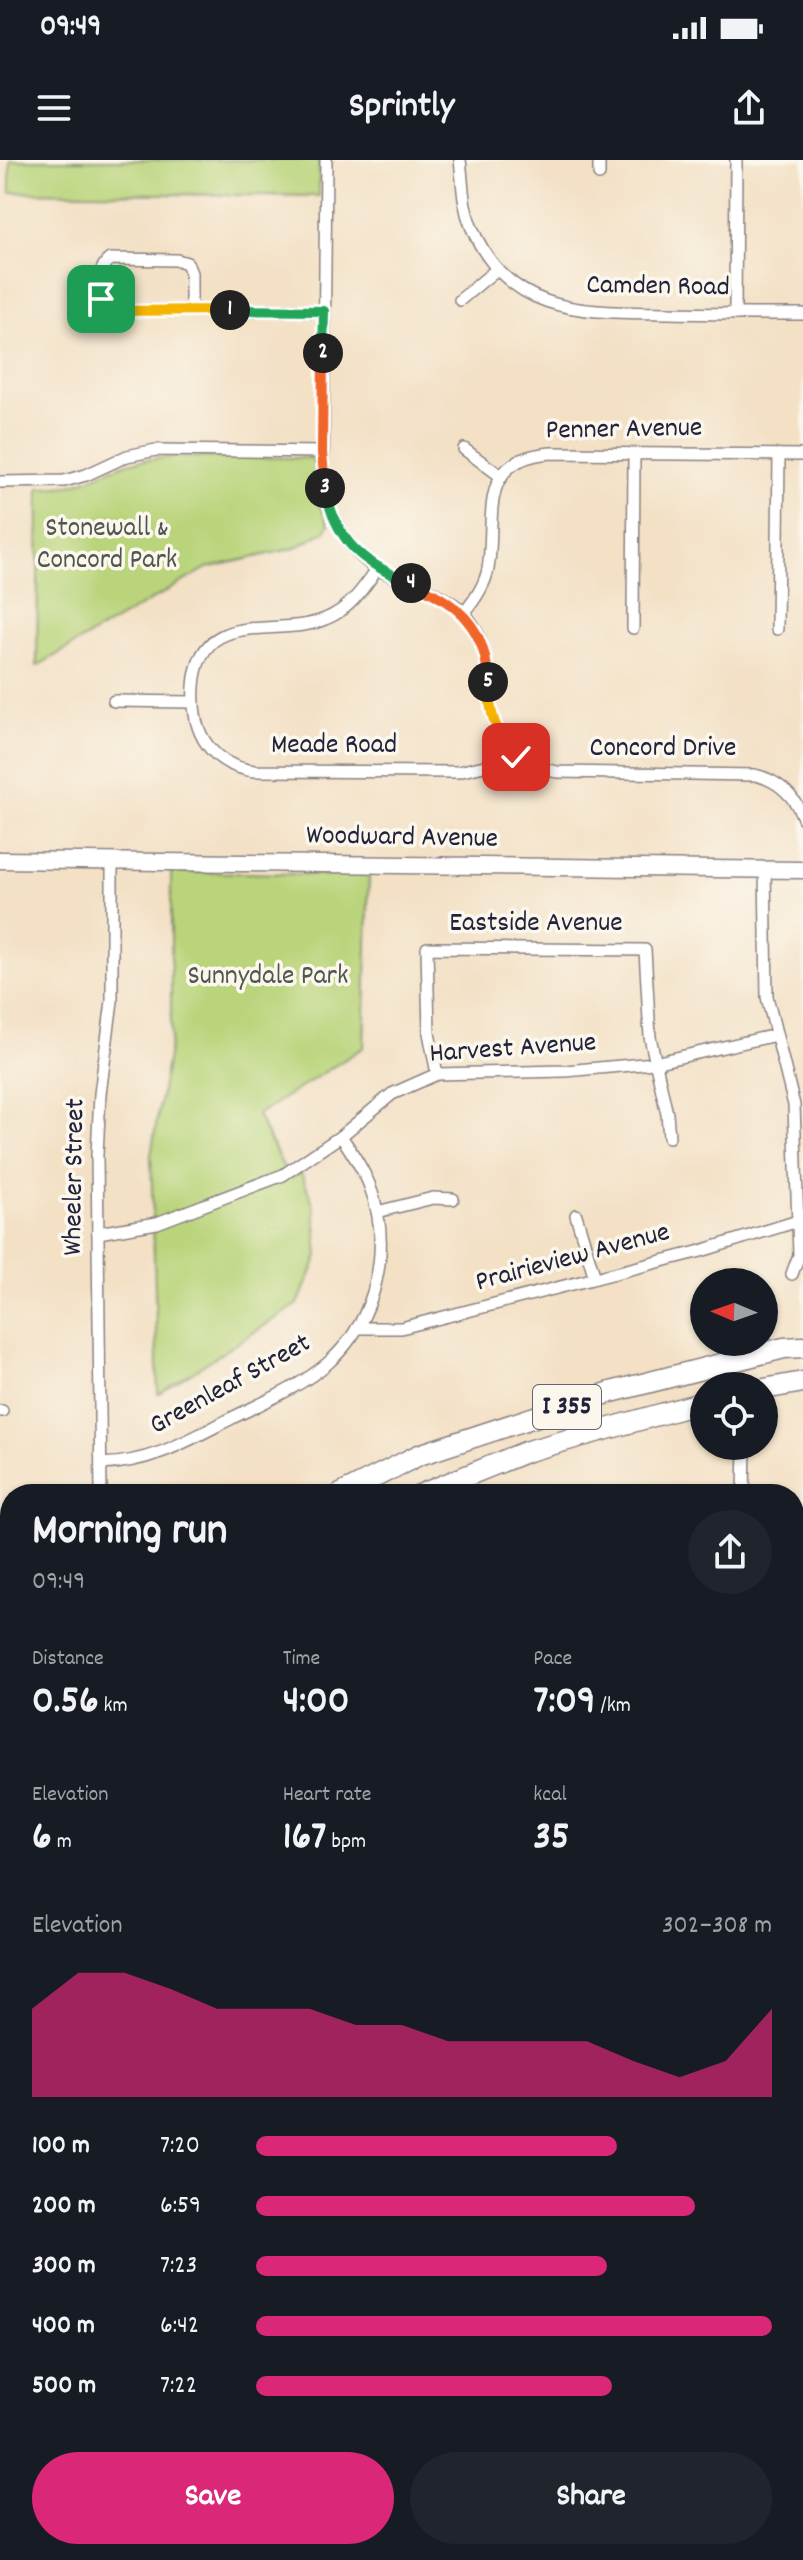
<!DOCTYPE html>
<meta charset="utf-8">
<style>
:root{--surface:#171b24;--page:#20242c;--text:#f1f3f6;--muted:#9ea1a6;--accent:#db2777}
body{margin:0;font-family:Dekko,sans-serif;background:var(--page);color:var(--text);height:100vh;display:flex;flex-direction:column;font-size:30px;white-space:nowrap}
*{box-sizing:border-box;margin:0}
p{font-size:26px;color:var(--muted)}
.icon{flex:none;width:44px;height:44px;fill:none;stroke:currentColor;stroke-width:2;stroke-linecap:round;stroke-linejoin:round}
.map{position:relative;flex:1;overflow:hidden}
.panel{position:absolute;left:0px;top:1324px;width:804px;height:1076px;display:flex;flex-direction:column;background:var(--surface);border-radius:32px 32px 0 0;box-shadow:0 2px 6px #0004}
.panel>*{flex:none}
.needle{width:52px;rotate:272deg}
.buttons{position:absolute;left:690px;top:1108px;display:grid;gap:16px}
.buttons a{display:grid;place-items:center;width:88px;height:88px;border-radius:50%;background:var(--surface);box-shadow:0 2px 6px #0004;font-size:40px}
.pin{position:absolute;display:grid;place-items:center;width:68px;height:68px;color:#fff;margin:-34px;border-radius:16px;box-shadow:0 4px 12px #0006}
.km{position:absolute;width:40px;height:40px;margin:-20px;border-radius:50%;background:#222;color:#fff;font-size:22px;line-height:40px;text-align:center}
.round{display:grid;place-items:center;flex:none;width:84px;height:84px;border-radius:42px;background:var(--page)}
.headline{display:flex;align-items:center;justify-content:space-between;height:136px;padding:0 32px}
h1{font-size:44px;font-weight:800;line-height:60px}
.metrics{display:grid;grid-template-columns:repeat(3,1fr);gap:12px;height:136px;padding:8px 32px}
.metrics div{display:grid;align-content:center}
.metrics b{font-size:40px;font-weight:800}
.metrics small{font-size:22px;font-weight:400}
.metrics p{font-size:22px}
.chart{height:224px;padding:16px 32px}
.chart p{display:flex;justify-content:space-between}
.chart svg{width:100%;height:144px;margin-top:8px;fill:var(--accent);opacity:.7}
.cta{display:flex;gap:16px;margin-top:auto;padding:16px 32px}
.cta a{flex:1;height:92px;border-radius:48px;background:var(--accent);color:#fff;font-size:32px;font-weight:800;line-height:92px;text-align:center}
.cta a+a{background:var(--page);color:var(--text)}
ul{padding:0 32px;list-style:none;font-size:26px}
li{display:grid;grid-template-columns:128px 96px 1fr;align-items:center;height:60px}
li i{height:20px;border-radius:10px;background:var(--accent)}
.status{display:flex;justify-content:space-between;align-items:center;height:56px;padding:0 40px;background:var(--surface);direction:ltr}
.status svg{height:22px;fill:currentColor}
header{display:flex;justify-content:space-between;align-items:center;height:104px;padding:0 32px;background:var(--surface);font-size:36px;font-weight:800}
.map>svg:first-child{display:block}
</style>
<div class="status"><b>09:49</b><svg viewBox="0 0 49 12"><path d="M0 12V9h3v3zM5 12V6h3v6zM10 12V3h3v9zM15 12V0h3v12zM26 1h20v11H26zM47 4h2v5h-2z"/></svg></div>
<header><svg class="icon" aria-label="menu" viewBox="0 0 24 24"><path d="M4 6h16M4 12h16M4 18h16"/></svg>Sprintly<svg class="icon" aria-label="share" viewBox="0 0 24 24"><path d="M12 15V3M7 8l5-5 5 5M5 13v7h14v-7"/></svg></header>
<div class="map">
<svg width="803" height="2400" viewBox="0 0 803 2400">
<rect width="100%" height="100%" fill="#fbf7ec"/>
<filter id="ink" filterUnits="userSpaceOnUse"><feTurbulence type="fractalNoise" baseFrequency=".0125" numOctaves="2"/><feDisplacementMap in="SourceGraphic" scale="16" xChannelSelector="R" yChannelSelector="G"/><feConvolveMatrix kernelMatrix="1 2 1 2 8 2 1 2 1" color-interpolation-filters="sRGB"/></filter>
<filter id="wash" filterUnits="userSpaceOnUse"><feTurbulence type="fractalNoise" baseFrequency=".006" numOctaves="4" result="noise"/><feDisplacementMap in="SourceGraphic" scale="32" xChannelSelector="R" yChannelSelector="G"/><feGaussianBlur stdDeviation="1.8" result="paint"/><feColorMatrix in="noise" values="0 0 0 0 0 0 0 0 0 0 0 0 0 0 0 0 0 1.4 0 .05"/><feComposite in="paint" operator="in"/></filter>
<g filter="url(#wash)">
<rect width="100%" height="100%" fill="#f3e0c5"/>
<polygon fill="#e2dcba" points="0,2357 10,2358 10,2390 56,2390 56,2400 0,2400"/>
<g fill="#b9d47a" stroke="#6e7b5a" stroke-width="2">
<polygon points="10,0 319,0 319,36 10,32"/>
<path d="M 178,297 L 311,298 L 315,304 L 319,343 L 329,365 L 324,372 L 295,388 L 207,408 L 37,506 L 39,328 C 80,329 93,314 128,303 C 144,299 161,298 178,297 Z"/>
<polygon points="171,712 369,715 364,887 257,955 289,1018 301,1013 314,1047 318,1096 298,1144 158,1234 151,995 171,878"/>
<polygon points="803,2340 803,2400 757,2400 758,2390 794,2390 794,2343"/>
</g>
</g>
<g filter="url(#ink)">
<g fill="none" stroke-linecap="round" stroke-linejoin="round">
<defs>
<g id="minor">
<path d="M 326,0 L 323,316 C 327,351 345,389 376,408 C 386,414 399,418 410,422 C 428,430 449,438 463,452 C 514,505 454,591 557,612 L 755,615 C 778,620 795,636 803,658"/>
<path d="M 460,0 C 463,23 462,44 471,66 C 509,157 585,152 668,153 C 713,154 758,154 803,154"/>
<polyline points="599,14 599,0"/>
<path d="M 110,99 L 177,100 L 187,103 L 191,113 L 191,150 L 115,151 L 107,149 C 96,137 97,108 110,99 Z"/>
<polyline points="460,140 497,109"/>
<polyline points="191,150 324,151"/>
<polyline points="735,154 736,0"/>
<polyline points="464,289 502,317"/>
<polyline points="0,322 64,321 86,315 127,296 156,290 322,292"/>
<path d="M 377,409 C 363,429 349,450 325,459 C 277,480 200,444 194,526 C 193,545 194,563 204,580 C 215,598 233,608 254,611 L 458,612 L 484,606 L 507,588"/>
<path d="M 464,453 C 474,441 485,425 488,409 C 497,359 474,299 551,293 L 803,295"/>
<polyline points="633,468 634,294"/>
<polyline points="777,469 779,295"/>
<polyline points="114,541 193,542"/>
<polyline points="765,709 767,837 794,945 799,1095 792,1114"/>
<polyline points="437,914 429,873 427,788 645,790 650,877 667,954 669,977"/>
<polyline points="377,1052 433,1038 453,1039"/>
<polyline points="576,1055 595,1118"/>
<polyline points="98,1073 157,1063 283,1015 341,976 392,934 437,914 565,911 654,903 776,875"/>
<polyline points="357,1168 401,1168 701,1091 798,1061"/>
<polyline points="0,1251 2,1251"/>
<path d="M 101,1304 C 151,1303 189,1280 232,1258 C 264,1242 300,1227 328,1203 C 378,1159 393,1085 369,1024 C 362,1007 351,991 341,976"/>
<polyline points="101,1334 97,995 100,934 112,841 112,702"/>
<polyline points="744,1334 745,1286"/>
<polyline points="0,1677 10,1676"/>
<polyline points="794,1677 803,1676"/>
<polyline points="794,1687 803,1687"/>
<polyline points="794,1769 803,1770"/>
<polyline points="794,1986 803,1996"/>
<polyline points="794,2107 803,2102"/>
<polyline points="794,2266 803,2267"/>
<polyline points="0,2270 10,2271"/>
<polyline points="108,2390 108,2400"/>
<polyline points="229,2390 235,2400"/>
<polyline points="336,2390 343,2400"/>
<polyline points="313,2400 328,2390"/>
<polyline points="685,2400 688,2397"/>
</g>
<polyline id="secondary" points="0,700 803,710"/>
<g id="motorway">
<polyline points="764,1229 803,1222"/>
<polyline points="341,1334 419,1295 611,1232 784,1188 803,1187"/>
<polyline points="422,1334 528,1291 704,1242"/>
<polyline points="0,1539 10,1532"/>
<polyline points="0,1578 10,1571"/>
</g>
</defs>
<use href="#minor" stroke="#8a8180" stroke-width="14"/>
<use href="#secondary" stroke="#8a8180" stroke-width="19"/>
<use href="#motorway" stroke="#8a8180" stroke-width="23"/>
<use href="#minor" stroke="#fff" stroke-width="11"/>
<use href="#secondary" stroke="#fff" stroke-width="16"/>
<use href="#motorway" stroke="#fff" stroke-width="20"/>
</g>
</g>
<g fill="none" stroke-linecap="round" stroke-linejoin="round" filter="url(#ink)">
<defs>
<polyline id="split-1" points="101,139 104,147 115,151 230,150"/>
<polyline id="split-2" points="230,150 324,151 323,193"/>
<polyline id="split-3" points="323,193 322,292 325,328"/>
<path id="split-4" d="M 325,328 C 336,382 362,403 411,423"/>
<path id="split-5" d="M 411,423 C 457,442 487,468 488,522"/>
<path id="split-6" d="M 488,522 C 489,550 495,576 516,597"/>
</defs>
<use href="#split-1" stroke="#fff" stroke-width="16"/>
<use href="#split-2" stroke="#fff" stroke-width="16"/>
<use href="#split-3" stroke="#fff" stroke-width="16"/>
<use href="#split-4" stroke="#fff" stroke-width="16"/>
<use href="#split-5" stroke="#fff" stroke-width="16"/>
<use href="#split-6" stroke="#fff" stroke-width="16"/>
<use href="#split-1" stroke="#f5b400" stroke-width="10"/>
<use href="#split-2" stroke="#22a559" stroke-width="10"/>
<use href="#split-3" stroke="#f0652b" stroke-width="10"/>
<use href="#split-4" stroke="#22a559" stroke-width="10"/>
<use href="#split-5" stroke="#f0652b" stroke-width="10"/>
<use href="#split-6" stroke="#f5b400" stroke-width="10"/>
</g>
<g text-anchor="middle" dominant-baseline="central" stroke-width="7" stroke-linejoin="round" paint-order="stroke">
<rect fill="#fbf7ec" stroke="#636270" stroke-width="2" x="533" y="1225" width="68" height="44" rx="6"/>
<g font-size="26" font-weight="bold" fill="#22223b">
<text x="567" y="1247">I 355</text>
</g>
<g font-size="28" fill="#22223b" stroke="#fbf7ec">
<text transform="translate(658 128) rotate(1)">Camden Road</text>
<text transform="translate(624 271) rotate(-1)">Penner Avenue</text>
<text x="334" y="587">Meade Road</text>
<text x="663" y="590">Concord Drive</text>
<text transform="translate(402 679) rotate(1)">Woodward Avenue</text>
<text x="536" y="765">Eastside Avenue</text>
<text transform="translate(513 890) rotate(-4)">Harvest Avenue</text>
<text transform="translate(76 1017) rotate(-89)">Wheeler Street</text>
<text transform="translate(573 1099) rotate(-15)">Prairieview Avenue</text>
<text transform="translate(231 1226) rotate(-29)">Greenleaf Street</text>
</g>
<g font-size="28" fill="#4f574e" stroke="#fbf7ec">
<text x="107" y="370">Stonewall &amp;<tspan x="107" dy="32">Concord Park</tspan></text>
<text x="268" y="818">Sunnydale Park</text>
</g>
</g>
</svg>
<div class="buttons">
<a><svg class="needle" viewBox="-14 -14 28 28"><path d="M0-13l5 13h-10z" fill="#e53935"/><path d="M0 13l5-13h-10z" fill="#9ea1a6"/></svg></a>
<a><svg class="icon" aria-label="locate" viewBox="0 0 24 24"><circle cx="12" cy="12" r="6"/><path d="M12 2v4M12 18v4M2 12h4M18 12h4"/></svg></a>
</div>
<div class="pin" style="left:101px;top:139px;background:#1e9e55"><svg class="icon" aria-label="arrive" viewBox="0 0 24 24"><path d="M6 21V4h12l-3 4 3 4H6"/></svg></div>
<div class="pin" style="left:516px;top:597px;background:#d93025"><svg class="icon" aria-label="check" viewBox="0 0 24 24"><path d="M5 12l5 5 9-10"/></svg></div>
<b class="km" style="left:230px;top:150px">1</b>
<b class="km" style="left:323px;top:193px">2</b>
<b class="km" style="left:325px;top:328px">3</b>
<b class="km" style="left:411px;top:423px">4</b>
<b class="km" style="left:488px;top:522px">5</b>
<section class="panel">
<div class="headline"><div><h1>Morning run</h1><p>09:49</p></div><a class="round"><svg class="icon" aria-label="share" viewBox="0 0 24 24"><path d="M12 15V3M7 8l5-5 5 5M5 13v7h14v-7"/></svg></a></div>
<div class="metrics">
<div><p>Distance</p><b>0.56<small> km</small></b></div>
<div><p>Time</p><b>4:00</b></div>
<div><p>Pace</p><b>7:09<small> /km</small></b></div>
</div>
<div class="metrics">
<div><p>Elevation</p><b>6<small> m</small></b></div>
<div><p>Heart rate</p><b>167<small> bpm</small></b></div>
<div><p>kcal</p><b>35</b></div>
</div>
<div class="chart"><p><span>Elevation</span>302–308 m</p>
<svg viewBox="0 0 160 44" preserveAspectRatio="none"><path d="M0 44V17L10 6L20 6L30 11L40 17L50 17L60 17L70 22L80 22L90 27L100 27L110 27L120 27L130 33L140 38L150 33L160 17V44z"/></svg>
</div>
<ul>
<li><b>100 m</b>7:20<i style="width:70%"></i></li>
<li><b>200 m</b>6:59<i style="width:85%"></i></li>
<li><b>300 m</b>7:23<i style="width:68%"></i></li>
<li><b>400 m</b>6:42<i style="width:100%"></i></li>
<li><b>500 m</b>7:22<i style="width:69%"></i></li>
</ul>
<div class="cta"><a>Save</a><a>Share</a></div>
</section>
</div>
